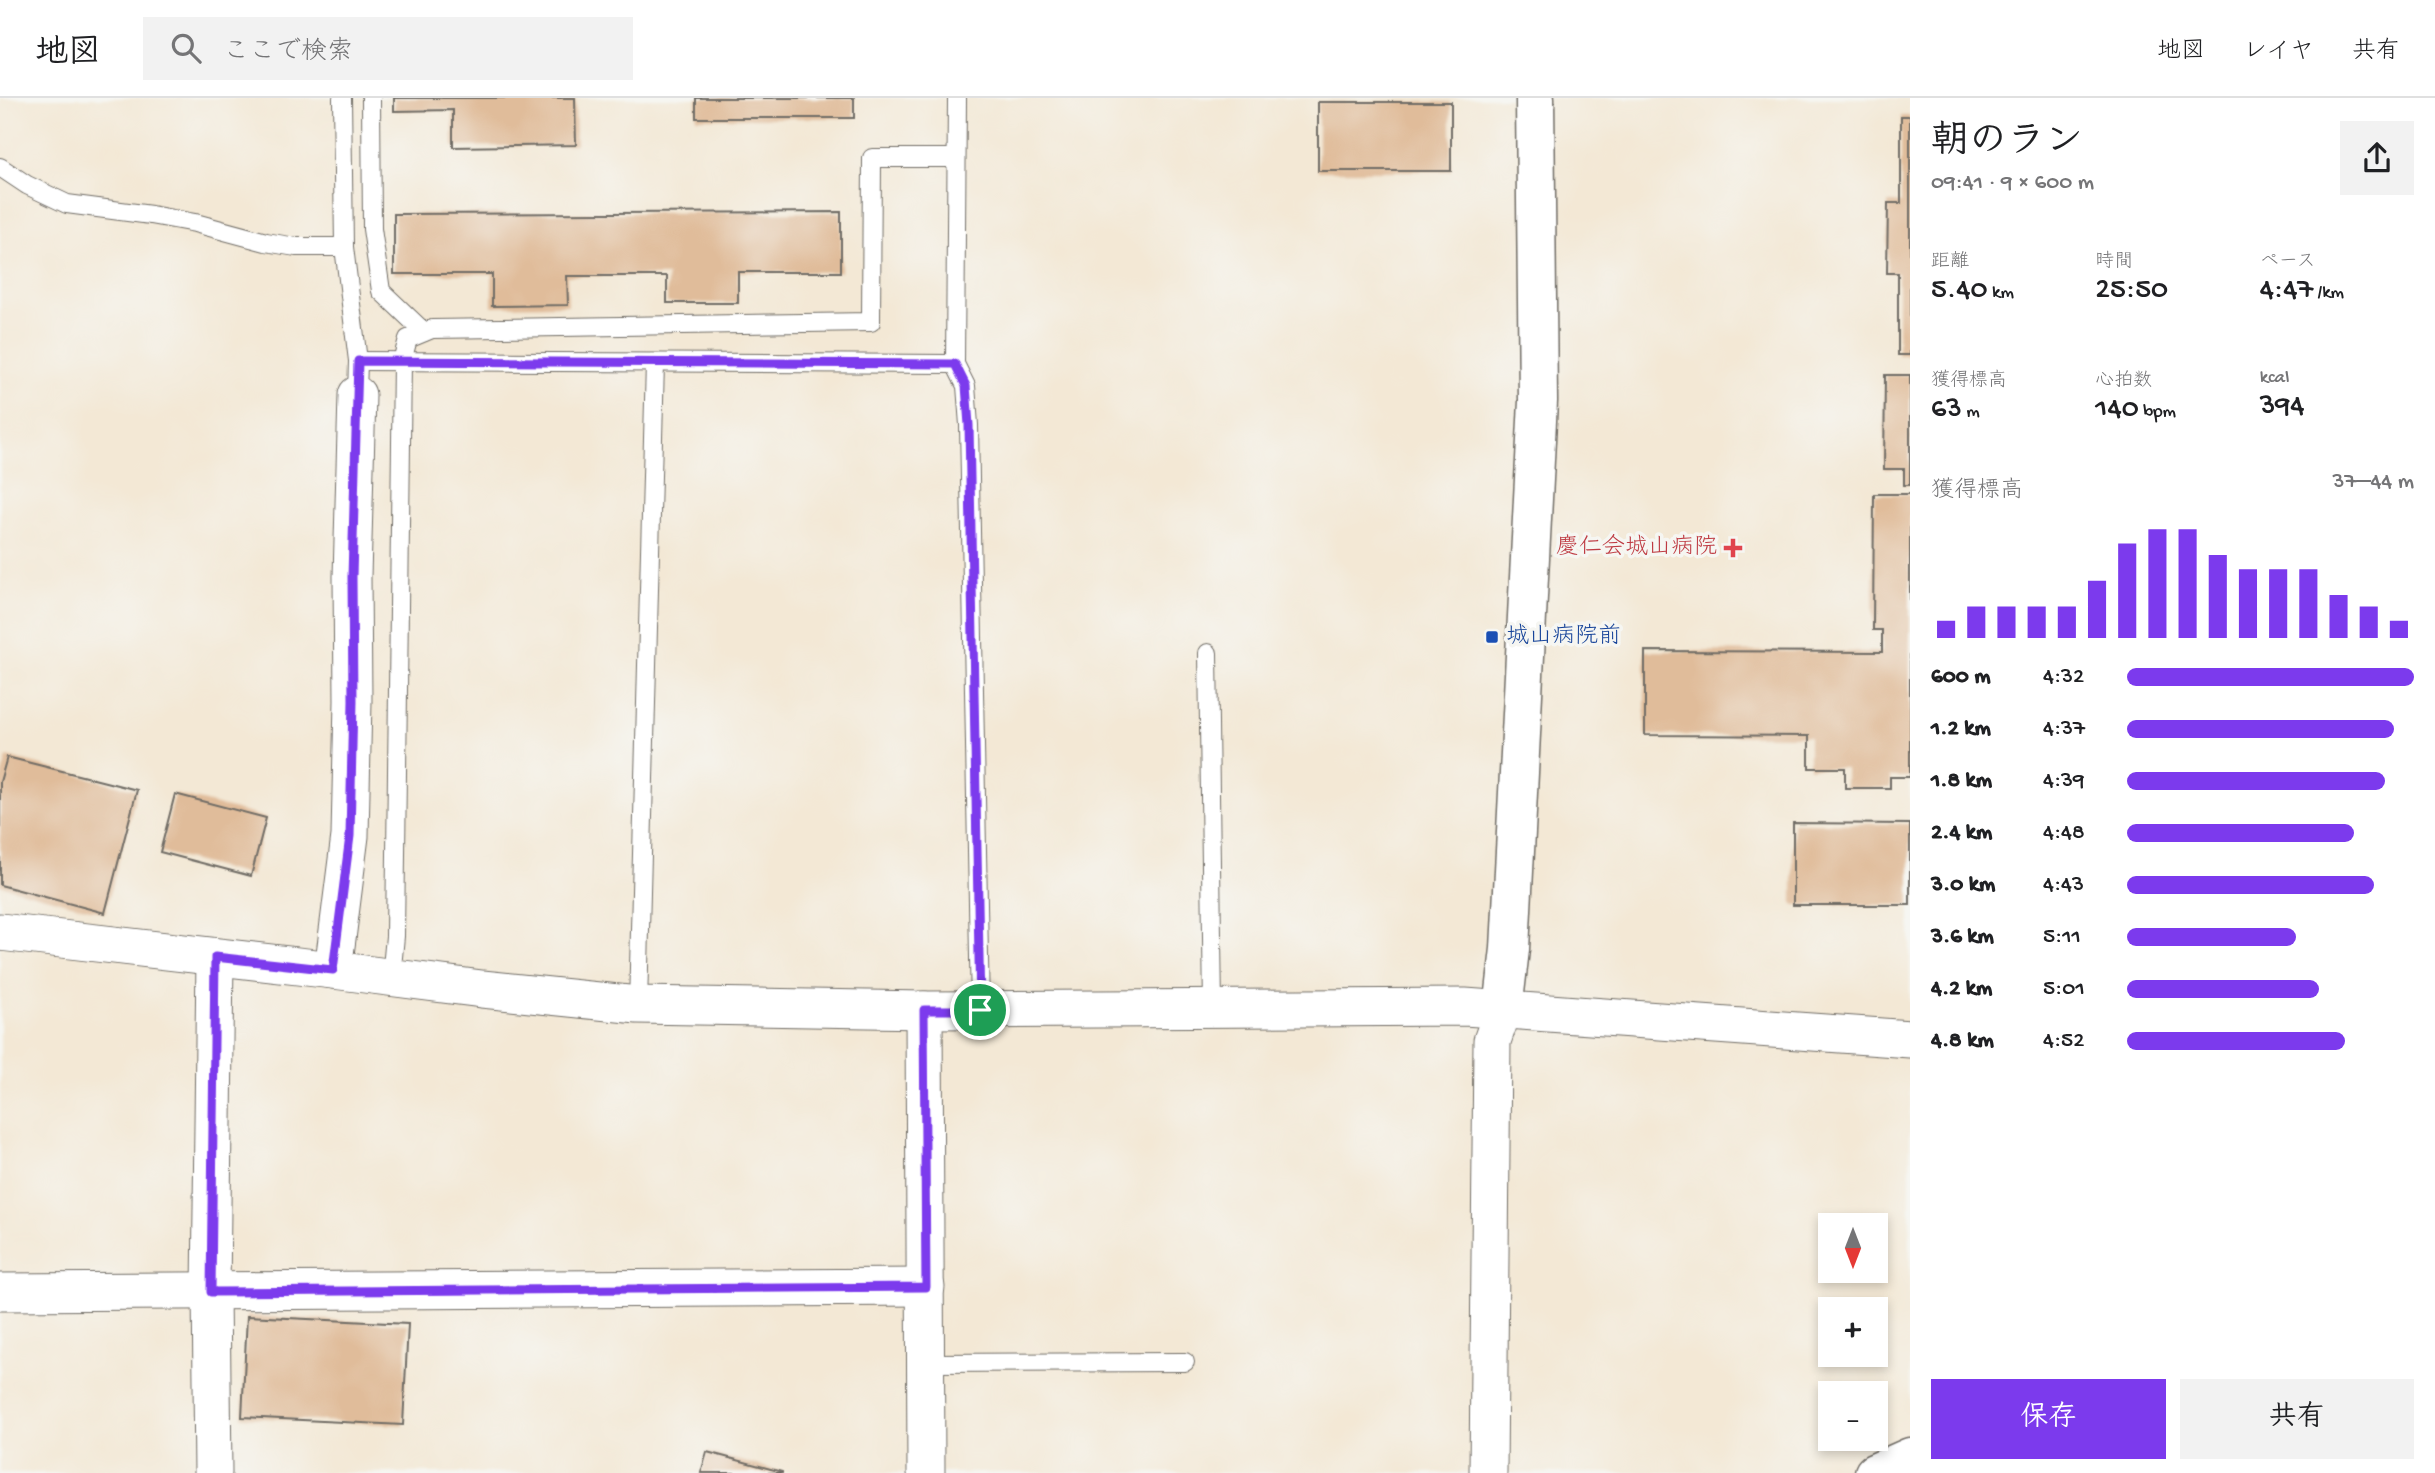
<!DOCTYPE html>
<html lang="ja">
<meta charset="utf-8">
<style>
:root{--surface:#fff;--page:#f2f2f2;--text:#202124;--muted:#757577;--line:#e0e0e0;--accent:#7c3aed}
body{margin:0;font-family:"Gochi Hand","Klee One",sans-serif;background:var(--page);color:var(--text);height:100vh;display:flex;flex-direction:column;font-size:26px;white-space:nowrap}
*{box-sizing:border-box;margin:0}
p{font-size:23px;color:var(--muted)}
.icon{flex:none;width:38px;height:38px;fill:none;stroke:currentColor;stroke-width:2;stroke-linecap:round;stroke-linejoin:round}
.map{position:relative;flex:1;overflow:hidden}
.drawer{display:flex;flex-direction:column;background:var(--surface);width:525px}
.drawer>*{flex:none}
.needle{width:46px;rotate:180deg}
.tools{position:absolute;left:1818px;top:1115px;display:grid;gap:14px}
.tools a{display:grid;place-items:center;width:70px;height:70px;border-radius:0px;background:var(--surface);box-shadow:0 4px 10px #0003;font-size:35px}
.pin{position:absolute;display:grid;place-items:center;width:60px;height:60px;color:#fff;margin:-30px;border:4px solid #fff;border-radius:50%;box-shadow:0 2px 7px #0007}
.round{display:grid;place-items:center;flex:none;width:74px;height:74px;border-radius:0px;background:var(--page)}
.headline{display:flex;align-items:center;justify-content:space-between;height:119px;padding:0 21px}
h1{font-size:38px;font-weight:600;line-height:52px}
.stats{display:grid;grid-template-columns:repeat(3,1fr);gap:10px;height:119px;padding:7px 21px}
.stats div{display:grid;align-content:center}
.stats b{font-size:30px;font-weight:600}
.stats small{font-size:19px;font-weight:400}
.stats p{font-size:19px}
.chart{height:196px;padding:14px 21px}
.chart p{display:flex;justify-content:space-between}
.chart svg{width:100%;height:126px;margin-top:7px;stroke:var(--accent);stroke-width:6}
.button{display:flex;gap:14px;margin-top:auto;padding:14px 21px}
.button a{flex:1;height:80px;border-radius:0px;background:var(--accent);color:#fff;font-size:28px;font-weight:600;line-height:80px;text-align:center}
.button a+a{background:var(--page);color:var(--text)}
ul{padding:0 21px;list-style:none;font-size:23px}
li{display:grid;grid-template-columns:112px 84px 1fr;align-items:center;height:52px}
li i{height:18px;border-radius:9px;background:var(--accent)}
header{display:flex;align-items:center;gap:42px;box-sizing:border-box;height:98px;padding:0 35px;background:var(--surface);border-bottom:2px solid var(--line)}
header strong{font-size:33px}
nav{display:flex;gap:38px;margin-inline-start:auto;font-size:24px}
.search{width:490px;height:63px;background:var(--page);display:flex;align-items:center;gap:18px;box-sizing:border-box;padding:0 24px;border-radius:0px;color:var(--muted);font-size:26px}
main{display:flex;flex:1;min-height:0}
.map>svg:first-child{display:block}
</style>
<header>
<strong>地図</strong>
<div class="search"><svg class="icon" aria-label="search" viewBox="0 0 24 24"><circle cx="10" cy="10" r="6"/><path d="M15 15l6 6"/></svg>ここで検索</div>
<nav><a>地図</a><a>レイヤ</a><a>共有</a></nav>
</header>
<main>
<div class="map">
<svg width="1910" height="1375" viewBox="0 0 1910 1375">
<rect width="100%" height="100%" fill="#f6f6f2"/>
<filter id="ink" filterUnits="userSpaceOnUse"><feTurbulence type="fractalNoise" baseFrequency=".0143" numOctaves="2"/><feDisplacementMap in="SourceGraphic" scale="14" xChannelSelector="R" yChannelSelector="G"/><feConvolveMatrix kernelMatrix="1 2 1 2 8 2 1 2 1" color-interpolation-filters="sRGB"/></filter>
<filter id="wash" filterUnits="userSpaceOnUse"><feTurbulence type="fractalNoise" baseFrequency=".00686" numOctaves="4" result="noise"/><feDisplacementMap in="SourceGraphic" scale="28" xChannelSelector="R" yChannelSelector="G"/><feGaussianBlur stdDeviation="1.57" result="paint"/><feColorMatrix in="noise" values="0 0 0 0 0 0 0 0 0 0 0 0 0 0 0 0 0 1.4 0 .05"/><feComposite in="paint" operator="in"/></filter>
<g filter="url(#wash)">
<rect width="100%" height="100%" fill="#f3e8d5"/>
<g id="blocks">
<g fill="#e0bc9a">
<polygon points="394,0 575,0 576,47 453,49 453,12 394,13"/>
<rect x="696" y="0" width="158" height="20"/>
<rect x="1318" y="4" width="133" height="69"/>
<polygon points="1901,18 1910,18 1910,257 1898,257 1898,175 1887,175 1888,105 1901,105"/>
<polygon points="841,114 841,174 738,174 738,205 667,205 667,178 567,178 568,207 492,208 492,176 394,176 394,116"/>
<polygon points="1885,277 1910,277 1910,387 1904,387 1904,371 1884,371"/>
<polygon points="1874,396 1910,396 1910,679 1890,679 1890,690 1845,690 1845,670 1809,670 1809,638 1645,637 1645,553 1882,554 1882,532 1873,532"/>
<polygon points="7,659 137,692 105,815 0,787 0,684"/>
<polygon points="175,696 266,720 251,778 160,754"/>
<polygon points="1793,725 1910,726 1910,807 1793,807"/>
<polygon points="247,1218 408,1226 403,1327 242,1319"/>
<polygon points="707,1354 782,1374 782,1375 701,1375"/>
</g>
</g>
</g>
<g filter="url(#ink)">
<use href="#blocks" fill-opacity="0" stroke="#716d66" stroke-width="2"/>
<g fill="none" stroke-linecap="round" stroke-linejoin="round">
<defs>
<g id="service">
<polyline points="342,0 344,149 358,263 357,297"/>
<polyline points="371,0 372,131 381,193 424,234"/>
<polyline points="957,0 955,266 966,288 969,327 980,912"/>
<polyline points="0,69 27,87 67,106 151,117 195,125 266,144 296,149 344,149"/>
<polyline points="358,263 955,266"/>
<polyline points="1208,555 1213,910"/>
<polyline points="391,880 395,838 402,263 408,241 432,231 871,224 872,60 956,60"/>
<polyline points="638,907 655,265"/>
<polyline points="926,1265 1185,1264"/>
</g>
<g id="minor">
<polyline points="0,834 333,872 482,891 638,907 924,912 1465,909 1910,941"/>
<polyline points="333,872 350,738 353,603 352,479 357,297"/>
<polyline points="924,912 926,1375"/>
<polyline points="0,1194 926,1189"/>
<polyline points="213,1375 211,1194 215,859"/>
<polyline points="1488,1375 1492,943 1503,912"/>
</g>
<g id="tertiary">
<polyline points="1503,912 1510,851 1538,303 1535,0"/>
<polyline points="1874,1375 1910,1359"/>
</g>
</defs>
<use href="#service" stroke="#716d66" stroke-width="20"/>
<use href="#minor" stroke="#716d66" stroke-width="39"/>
<use href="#tertiary" stroke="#716d66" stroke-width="41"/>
<use href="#service" stroke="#fff" stroke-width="18"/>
<use href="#minor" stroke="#fff" stroke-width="37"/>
<use href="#tertiary" stroke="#fff" stroke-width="38"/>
</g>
</g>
<g fill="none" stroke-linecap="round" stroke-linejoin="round" filter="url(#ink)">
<defs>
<polygon id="route" points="358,263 955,266 966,288 969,327 980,912 924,912 926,1189 211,1194 215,859 333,872 350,738 353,603 352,479"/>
</defs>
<use href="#route" stroke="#fff" stroke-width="14"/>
<use href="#route" stroke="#7c3aed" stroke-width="9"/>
</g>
<path fill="#e0444e" stroke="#f6f6f2" stroke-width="2.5" d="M1729.5 439.5h7v7h7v7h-7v7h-7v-7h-7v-7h7z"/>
<rect fill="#1a4fb4" stroke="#f6f6f2" stroke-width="2.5" x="1485" y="532" width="14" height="14" rx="3.5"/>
<g text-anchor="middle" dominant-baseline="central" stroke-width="7" stroke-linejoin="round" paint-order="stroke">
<g font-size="23" fill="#be3a42" stroke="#f6f6f2" text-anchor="end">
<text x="1717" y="450">慶仁会城山病院</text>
</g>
<g font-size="23" fill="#164399" stroke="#f6f6f2" text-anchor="start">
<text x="1506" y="539">城山病院前</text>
</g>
</g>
</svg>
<div class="tools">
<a><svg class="needle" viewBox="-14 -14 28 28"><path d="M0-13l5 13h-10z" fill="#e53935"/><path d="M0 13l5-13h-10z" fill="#757577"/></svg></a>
<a>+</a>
<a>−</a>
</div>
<div class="pin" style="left:980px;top:912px;background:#1e9e55"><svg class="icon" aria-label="arrive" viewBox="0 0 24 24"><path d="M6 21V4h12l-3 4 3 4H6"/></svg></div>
</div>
<section class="drawer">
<div class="headline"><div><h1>朝のラン</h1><p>09:41 · 9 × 600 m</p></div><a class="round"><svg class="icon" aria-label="share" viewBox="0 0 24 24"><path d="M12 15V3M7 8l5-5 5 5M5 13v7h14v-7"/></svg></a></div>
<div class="stats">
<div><p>距離</p><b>5.40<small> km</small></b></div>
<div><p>時間</p><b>25:50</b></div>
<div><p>ペース</p><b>4:47<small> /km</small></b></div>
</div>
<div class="stats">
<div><p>獲得標高</p><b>63<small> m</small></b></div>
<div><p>心拍数</p><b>140<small> bpm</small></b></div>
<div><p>kcal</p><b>394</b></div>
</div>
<div class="chart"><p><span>獲得標高</span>37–44 m</p>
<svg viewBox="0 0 160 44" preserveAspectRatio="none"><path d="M5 44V38M15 44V33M25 44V33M35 44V33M45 44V33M55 44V24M65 44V11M75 44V6M85 44V6M95 44V15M105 44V20M115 44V20M125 44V20M135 44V29M145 44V33M155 44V38"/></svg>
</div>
<ul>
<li><b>600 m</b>4:32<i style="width:100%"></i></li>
<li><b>1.2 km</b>4:37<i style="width:93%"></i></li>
<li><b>1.8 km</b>4:39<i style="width:90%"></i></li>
<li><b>2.4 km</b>4:48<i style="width:79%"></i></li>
<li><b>3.0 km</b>4:43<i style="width:86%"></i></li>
<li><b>3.6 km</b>5:11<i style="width:59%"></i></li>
<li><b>4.2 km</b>5:01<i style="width:67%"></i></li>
<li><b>4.8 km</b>4:52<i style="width:76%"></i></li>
</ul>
<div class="button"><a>保存</a><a>共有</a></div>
</section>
</main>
